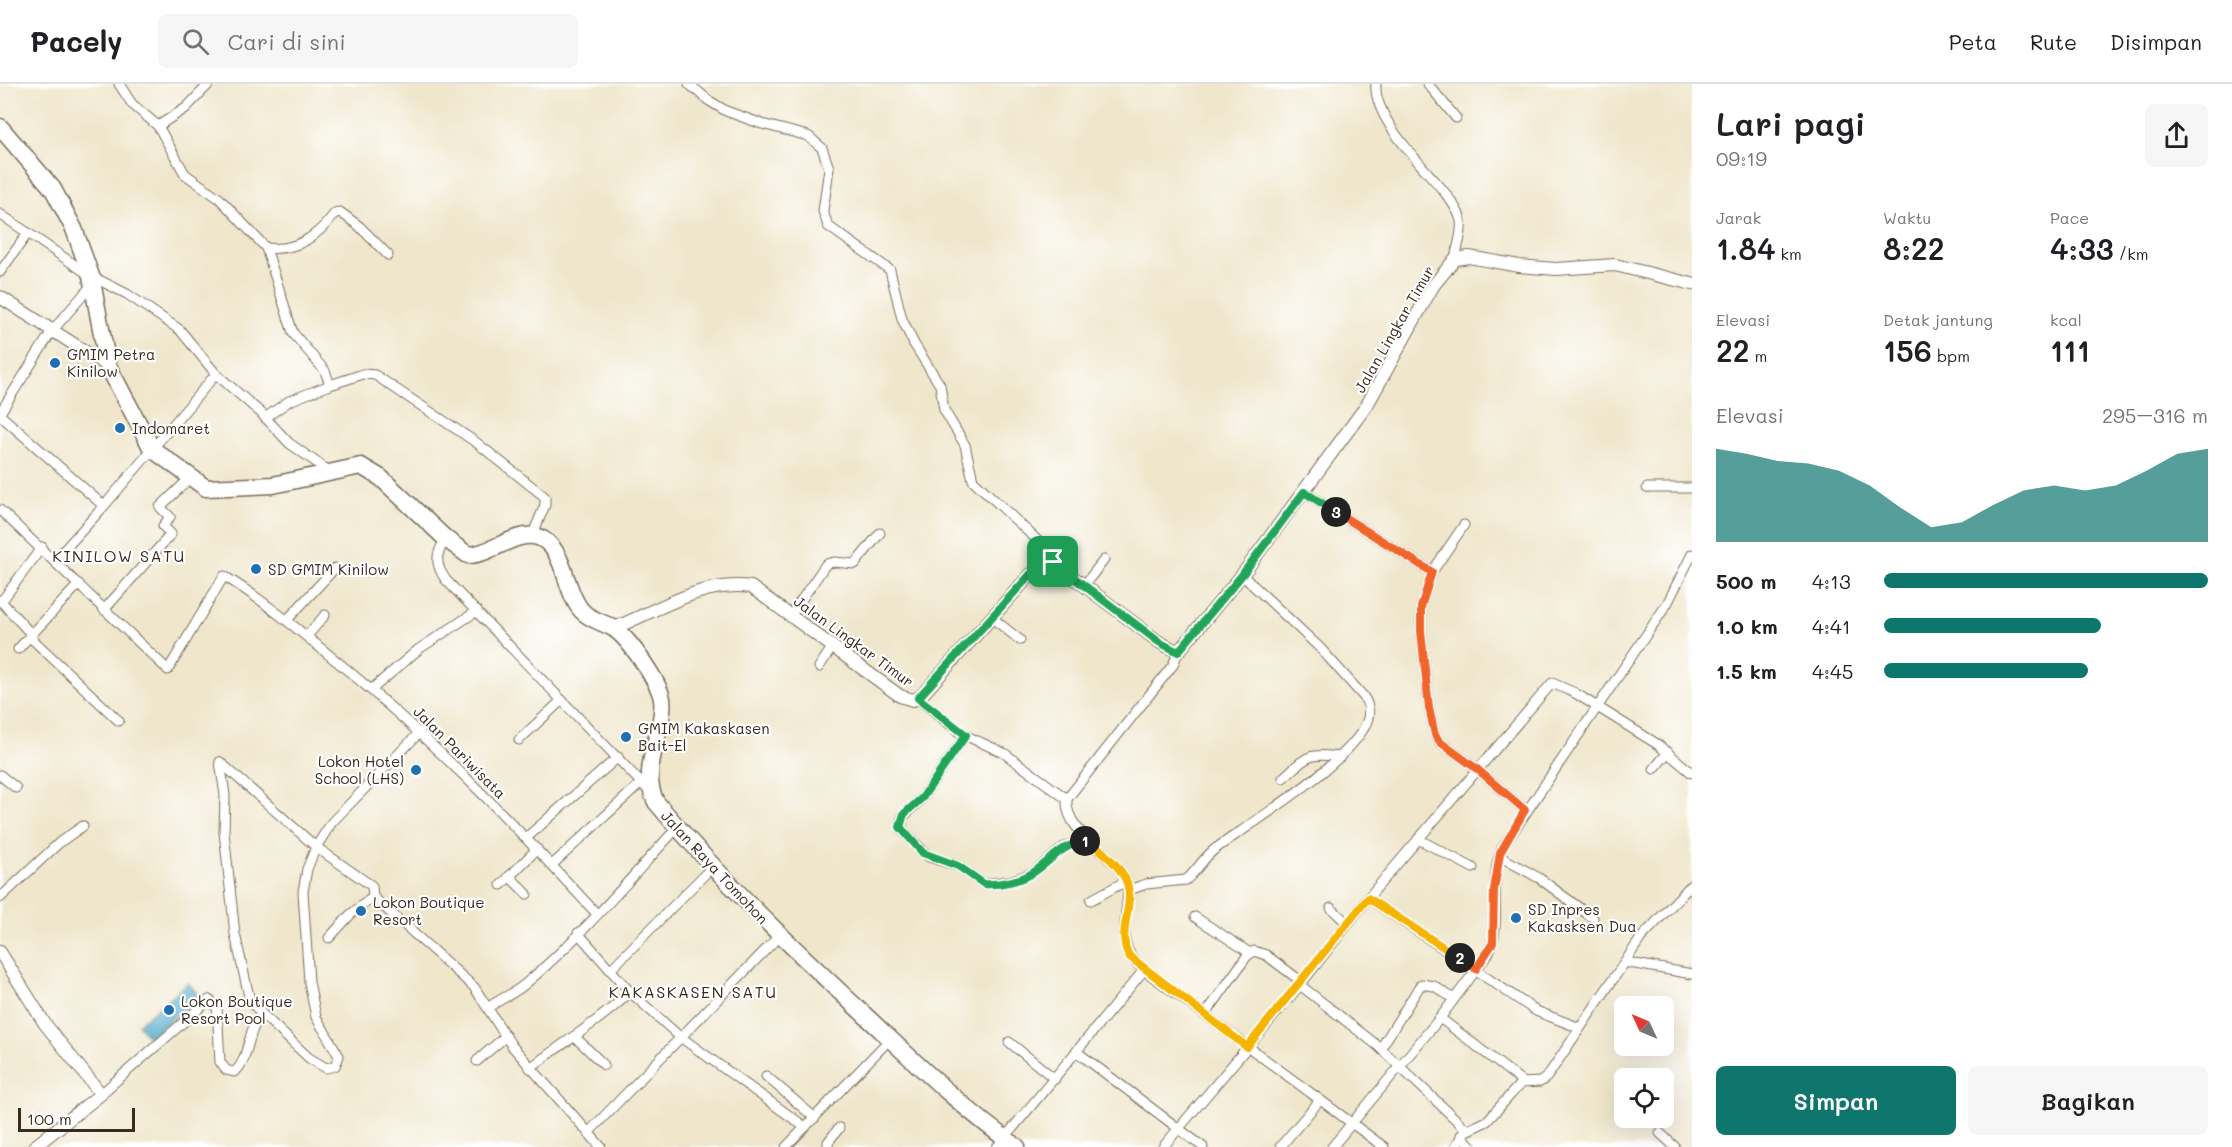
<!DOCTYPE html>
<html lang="id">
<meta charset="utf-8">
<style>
:root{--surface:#fff;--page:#f6f6f6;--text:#202124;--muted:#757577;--line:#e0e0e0;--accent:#0f766e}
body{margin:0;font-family:Mali,sans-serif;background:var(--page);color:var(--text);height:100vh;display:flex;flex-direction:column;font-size:22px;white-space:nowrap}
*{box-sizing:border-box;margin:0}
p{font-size:20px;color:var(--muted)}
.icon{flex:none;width:33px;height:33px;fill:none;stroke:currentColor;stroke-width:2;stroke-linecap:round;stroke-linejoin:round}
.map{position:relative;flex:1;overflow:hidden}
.panel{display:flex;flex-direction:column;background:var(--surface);width:540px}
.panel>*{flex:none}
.needle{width:39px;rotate:314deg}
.tools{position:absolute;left:1614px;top:912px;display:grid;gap:12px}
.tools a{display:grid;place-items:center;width:60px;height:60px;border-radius:9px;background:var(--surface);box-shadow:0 6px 24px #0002;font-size:30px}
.scale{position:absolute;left:18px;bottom:15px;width:117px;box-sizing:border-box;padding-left:6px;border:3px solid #3b2a1e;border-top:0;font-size:16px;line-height:21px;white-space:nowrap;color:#3b2a1e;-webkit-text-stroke:4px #fff;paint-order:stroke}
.pin{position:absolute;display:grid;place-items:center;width:51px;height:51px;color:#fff;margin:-26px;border-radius:12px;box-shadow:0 3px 9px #0006}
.km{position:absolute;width:30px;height:30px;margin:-15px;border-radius:50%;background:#222;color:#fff;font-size:16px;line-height:30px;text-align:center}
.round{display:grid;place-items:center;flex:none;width:63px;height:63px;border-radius:9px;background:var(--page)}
.headline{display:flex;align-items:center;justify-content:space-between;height:102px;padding:0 24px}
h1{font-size:33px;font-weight:600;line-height:45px}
.stats{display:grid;grid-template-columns:repeat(3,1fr);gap:9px;height:102px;padding:6px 24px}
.stats div{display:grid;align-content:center}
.stats b{font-size:30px;font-weight:600}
.stats small{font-size:16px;font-weight:400}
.stats p{font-size:16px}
.chart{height:168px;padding:12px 24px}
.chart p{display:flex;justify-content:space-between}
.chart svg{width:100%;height:108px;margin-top:6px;fill:var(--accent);opacity:.7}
.cta{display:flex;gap:12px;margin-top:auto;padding:12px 24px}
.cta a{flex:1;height:69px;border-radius:9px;background:var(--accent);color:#fff;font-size:24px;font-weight:600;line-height:69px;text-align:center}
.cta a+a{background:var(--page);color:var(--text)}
ul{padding:0 24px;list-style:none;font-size:20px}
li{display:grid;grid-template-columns:96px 72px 1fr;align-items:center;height:45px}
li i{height:15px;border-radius:8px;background:var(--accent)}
header{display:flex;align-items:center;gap:36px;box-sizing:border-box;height:84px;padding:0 30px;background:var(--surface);border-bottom:2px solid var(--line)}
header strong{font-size:28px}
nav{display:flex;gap:33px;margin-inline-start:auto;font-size:21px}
.search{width:420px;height:54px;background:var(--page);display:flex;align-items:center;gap:15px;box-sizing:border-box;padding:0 21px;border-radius:9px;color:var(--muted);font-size:22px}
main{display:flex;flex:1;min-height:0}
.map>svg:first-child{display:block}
</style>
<header>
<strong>Pacely</strong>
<div class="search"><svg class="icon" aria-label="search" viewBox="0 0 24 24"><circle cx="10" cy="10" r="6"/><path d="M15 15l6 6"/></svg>Cari di sini</div>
<nav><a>Peta</a><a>Rute</a><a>Disimpan</a></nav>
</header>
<main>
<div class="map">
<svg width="1692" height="1063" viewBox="0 0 1692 1063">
<rect width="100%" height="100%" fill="#fff"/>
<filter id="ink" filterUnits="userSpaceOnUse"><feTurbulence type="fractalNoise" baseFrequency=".0167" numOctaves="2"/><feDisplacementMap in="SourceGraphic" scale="12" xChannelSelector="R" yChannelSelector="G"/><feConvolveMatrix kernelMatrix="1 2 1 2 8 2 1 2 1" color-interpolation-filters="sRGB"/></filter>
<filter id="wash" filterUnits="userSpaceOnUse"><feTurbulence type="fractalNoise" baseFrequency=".008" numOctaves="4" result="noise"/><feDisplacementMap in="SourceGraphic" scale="24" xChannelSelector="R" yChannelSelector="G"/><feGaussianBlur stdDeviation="1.35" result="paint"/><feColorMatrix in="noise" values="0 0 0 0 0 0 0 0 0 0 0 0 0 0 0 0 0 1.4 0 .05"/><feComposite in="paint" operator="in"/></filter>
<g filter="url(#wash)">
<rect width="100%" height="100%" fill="#efe6cb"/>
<polygon fill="#49a7c8" stroke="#426873" stroke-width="1.5" points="188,899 199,912 149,954 138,940"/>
</g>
<g filter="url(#ink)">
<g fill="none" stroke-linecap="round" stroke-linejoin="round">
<defs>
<g id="street">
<polyline points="119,0 132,20 158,42 185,90 220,115 266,164 293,249 325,287 330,301 289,317 265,334"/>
<polyline points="689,0 708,16 726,27 762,40 808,52 822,64 829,84 823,127 828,142 890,186 902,235 914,260 940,301 944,326 965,361 973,396 1037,456 1053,478"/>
<path d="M 1376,0 C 1373,34 1421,80 1442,105 C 1449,114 1459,126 1461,137 C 1463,149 1457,163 1455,175"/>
<polyline points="1428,0 1456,34"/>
<polyline points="158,42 186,24 209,0"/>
<polyline points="0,130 91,192 127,210 180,246 216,290 261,329 289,359 330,388"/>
<path d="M 266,164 C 297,167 317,153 335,129 L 340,128 L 359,142 L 388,171"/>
<polyline points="0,188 28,149"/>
<polyline points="330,301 363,290 375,291 477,359 545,413 545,421 532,452"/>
<polyline points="0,329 52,247 91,202"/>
<polyline points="0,331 104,422"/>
<polyline points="1647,404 1692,404"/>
<polyline points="1304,408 1432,488 1464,441"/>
<path d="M 0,426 L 168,586 L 224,492 C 262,515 295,543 329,571 C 426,649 512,738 596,829"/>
<path d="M 446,455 C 435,470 435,481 446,496 L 651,709"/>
<polyline points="55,476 104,422 216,290"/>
<polyline points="1432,488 1421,523 1421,547 1429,624 1435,651 1440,658 1477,685 1525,726"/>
<polyline points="1085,500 1104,476"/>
<polyline points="0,516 31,550"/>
<polyline points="1,518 42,463"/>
<polyline points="104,526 171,450 163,442 170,433 160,423 190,394"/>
<polyline points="791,531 826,480 834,478 855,480 880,449"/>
<polyline points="991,533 1020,556"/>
<polyline points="287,536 335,484"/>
<polyline points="29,552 119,637"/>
<polyline points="307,552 325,531"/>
<polyline points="18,565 79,500"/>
<polyline points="819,583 833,562"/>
<polyline points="372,605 419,565 477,527"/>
<path d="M 918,614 L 960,649 L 1004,669 L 1067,715 C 1064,749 1113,768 1126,796 C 1129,804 1128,811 1127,819 C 1124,848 1119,866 1144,886"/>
<polyline points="966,651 922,714 902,734 902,746 929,773 958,782 984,800 1010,797 1033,789 1064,763 1090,756"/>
<polyline points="519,656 562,616"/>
<polyline points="220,678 316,763 332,738 420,648"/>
<polyline points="220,678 225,711 224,748 235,850 250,917 262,930"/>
<polyline points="1654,685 1668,668"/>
<polyline points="0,691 16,704"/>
<path d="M 1283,694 C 1306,673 1308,668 1340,673"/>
<polyline points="1067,715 1173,581 1178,568"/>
<polyline points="526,754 618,673"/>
<polyline points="1418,755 1473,784"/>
<polyline points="1499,772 1539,794 1593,834"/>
<polyline points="552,781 641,699"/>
<polyline points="509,792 527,810"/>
<polyline points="501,801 537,765"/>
<path d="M 1129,806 L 1146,800 L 1186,796 C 1197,787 1203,774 1215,765 C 1250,740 1359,673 1368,634 C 1370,625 1368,619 1363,612 L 1320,564 L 1242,491"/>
<polyline points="0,814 60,758 83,742"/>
<polyline points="1368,814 1536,927 1580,944"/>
<polyline points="1091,816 1126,797"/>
<polyline points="1331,824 1348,840"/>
<polyline points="1195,833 1250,869"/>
<polyline points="578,849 630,908 679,952 805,1043"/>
<polyline points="329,854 351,830 373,813"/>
<polyline points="1624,878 1692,890"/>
<polyline points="610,886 712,783"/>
<polyline points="1300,901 1378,962 1467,1046"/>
<path d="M 489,923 C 500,915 513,910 524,901 C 579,855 628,797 677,744"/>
<polyline points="1205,931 1247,872 1254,867 1266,871 1302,898"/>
<polyline points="1440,934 1523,998"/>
<polyline points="574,952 604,981"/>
<polyline points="1009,958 1055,995"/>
<polyline points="1381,964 1421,900 1434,902 1454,915"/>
<polyline points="1077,968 1203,1063"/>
<polyline points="477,977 506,952"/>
<path d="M 530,984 C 564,958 599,938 630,908"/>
<polyline points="766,992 815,1034"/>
<path d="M 101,1010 L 209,916 L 217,922 L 220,978 L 226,986 L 234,988 C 249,979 247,944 262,930 L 309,974 L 326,984 L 335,982 L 339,972 L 316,933 L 309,898 L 303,808 L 307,785 L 316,763 L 372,802 L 373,813 L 474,903 L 512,962 L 601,1063"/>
<polyline points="588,1049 779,852"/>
<polyline points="1660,1049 1675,1063"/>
<polyline points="1461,1051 1472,1063"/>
<polyline points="786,1063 890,955"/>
<polyline points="828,1063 828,1058 839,1044"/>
<polyline points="997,1063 1144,886 1384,1063"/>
<polyline points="1163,1063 1300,901 1368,814 1552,599 1575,609 1657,660 1692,689"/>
<polyline points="1280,1063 1320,1016"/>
<path d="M 1332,1063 L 1440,934 L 1488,870 C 1504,840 1487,797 1502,764 L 1667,520 L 1692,470"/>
<polyline points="1455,1063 1464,1048 1487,1037 1521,999 1540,998 1547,993 1641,854 1692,800"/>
</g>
<g id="secondary">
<polyline points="0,213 108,282"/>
<path d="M 614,544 C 657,527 702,496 751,503 L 900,612 L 913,616 L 920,613 L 1030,491 L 1053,478 L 1159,558 L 1178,568 L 1242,491 L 1367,321 L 1433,202 L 1455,175 L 1469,173 L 1519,182 L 1556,185 L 1615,181 L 1692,200"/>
<polyline points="0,868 45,940 101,1010 34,1063"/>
</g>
<path id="highway" d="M 0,43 L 53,105 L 74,145 L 91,192 L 108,282 L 152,365 L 206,404 L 273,401 L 361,382 L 381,394 L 446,455 L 468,471 C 491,471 516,446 538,453 C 566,463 564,508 582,527 C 590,536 603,538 613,544 C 628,553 659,598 662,615 C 666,646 638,684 656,718 C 722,797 794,865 869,935 C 917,980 964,1026 1017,1063"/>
</defs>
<use href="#street" stroke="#7a6c5b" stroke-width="11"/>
<use href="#secondary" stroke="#7a6c5b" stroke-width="14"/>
<use href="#highway" stroke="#7a6c5b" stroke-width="19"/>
<use href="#street" stroke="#fff" stroke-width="9"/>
<use href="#secondary" stroke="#fff" stroke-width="12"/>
<use href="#highway" stroke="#fff" stroke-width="16"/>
</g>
</g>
<g fill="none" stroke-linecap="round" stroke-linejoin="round" filter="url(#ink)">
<defs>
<path id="split-1" d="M 1053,478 L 1030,491 L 918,614 L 966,651 L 922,714 L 904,730 L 900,743 L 923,769 L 958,782 L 984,800 C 999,801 1021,797 1034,788 C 1052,776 1061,761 1085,757"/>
<path id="split-2" d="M 1085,757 L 1090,756 C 1103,769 1121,782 1127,799 C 1135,822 1115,851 1130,873 L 1247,963 L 1368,814 L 1460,874"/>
<polyline id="split-3" points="1336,428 1432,488 1421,523 1421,547 1429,624 1435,651 1440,658 1477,685 1525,726 1500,769 1494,806 1493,859 1476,885 1460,874"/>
<polyline id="split-4" points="1053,478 1159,558 1178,568 1242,491 1304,408 1336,428"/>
</defs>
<use href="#split-1" stroke="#fff" stroke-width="12"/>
<use href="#split-2" stroke="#fff" stroke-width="12"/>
<use href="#split-3" stroke="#fff" stroke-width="12"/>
<use href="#split-4" stroke="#fff" stroke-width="12"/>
<use href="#split-1" stroke="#22a559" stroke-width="8"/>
<use href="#split-2" stroke="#f5b400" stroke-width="8"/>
<use href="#split-3" stroke="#f0652b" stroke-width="8"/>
<use href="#split-4" stroke="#22a559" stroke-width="8"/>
</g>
<g fill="#1f6fb2" stroke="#fff" stroke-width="2">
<circle cx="55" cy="279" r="6"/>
<circle cx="120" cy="344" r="6"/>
<circle cx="256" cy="485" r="6"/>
<circle cx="626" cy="653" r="6"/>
<circle cx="416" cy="686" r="6"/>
<circle cx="361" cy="827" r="6"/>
<circle cx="1516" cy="834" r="6"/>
<circle cx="169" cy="926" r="6"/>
</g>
<g text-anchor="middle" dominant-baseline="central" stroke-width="4.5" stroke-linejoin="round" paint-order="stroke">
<g font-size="15" fill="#3b2a1e" stroke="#fff">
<text transform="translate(1394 245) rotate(-60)">Jalan Lingkar Timur</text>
<text transform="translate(854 557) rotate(36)">Jalan Lingkar Timur</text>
<text transform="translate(460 668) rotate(45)">Jalan Pariwisata</text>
<text transform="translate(715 783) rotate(47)">Jalan Raya Tomohon</text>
</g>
<g font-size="15" fill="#3b2a1e" stroke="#fff" text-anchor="start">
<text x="67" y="270">GMIM Petra<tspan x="67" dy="17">Kinilow</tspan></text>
<text x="132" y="344">Indomaret</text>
<text x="268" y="485">SD GMIM Kinilow</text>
<text x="638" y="644">GMIM Kakaskasen<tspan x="638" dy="17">Bait-El</tspan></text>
<text x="404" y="677" text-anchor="end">Lokon Hotel<tspan x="404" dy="17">School (LHS)</tspan></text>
<text x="373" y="818">Lokon Boutique<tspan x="373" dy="17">Resort</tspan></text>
<text x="1528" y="825">SD Inpres<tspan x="1528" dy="17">Kakasksen Dua</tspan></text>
<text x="181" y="917">Lokon Boutique<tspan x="181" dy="17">Resort Pool</tspan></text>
</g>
<g font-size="16" letter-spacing="1.5" fill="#3b2a1e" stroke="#fff">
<text x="119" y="471">KINILOW SATU</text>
<text x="693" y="907">KAKASKASEN SATU</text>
</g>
</g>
</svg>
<div class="tools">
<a><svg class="needle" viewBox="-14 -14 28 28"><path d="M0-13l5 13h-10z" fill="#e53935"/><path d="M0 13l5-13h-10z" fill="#757577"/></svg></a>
<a><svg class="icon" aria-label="locate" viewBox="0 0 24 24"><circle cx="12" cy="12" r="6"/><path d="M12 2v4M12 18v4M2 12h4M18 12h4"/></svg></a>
</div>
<div class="scale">100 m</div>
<div class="pin" style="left:1053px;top:478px;background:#1e9e55"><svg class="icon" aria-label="arrive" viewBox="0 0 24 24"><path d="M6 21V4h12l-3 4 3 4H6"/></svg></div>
<b class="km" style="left:1085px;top:757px">1</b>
<b class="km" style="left:1460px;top:874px">2</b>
<b class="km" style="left:1336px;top:428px">3</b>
</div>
<section class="panel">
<div class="headline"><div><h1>Lari pagi</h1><p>09:19</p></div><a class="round"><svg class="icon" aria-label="share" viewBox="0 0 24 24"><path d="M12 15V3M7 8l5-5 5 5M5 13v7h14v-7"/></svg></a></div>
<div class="stats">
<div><p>Jarak</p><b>1.84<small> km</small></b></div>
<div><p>Waktu</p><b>8:22</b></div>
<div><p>Pace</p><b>4:33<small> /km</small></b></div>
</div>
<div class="stats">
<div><p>Elevasi</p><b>22<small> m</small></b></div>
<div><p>Detak jantung</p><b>156<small> bpm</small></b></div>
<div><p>kcal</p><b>111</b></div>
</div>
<div class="chart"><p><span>Elevasi</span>295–316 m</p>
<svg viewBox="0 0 160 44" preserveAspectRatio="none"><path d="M0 44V6L10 8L20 11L30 12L40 15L50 21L60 30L70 38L80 36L90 29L100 23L110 21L120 23L130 21L140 15L150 8L160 6V44z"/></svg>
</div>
<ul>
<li><b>500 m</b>4:13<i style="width:100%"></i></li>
<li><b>1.0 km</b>4:41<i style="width:67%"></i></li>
<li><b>1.5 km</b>4:45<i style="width:63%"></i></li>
</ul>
<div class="cta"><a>Simpan</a><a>Bagikan</a></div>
</section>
</main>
